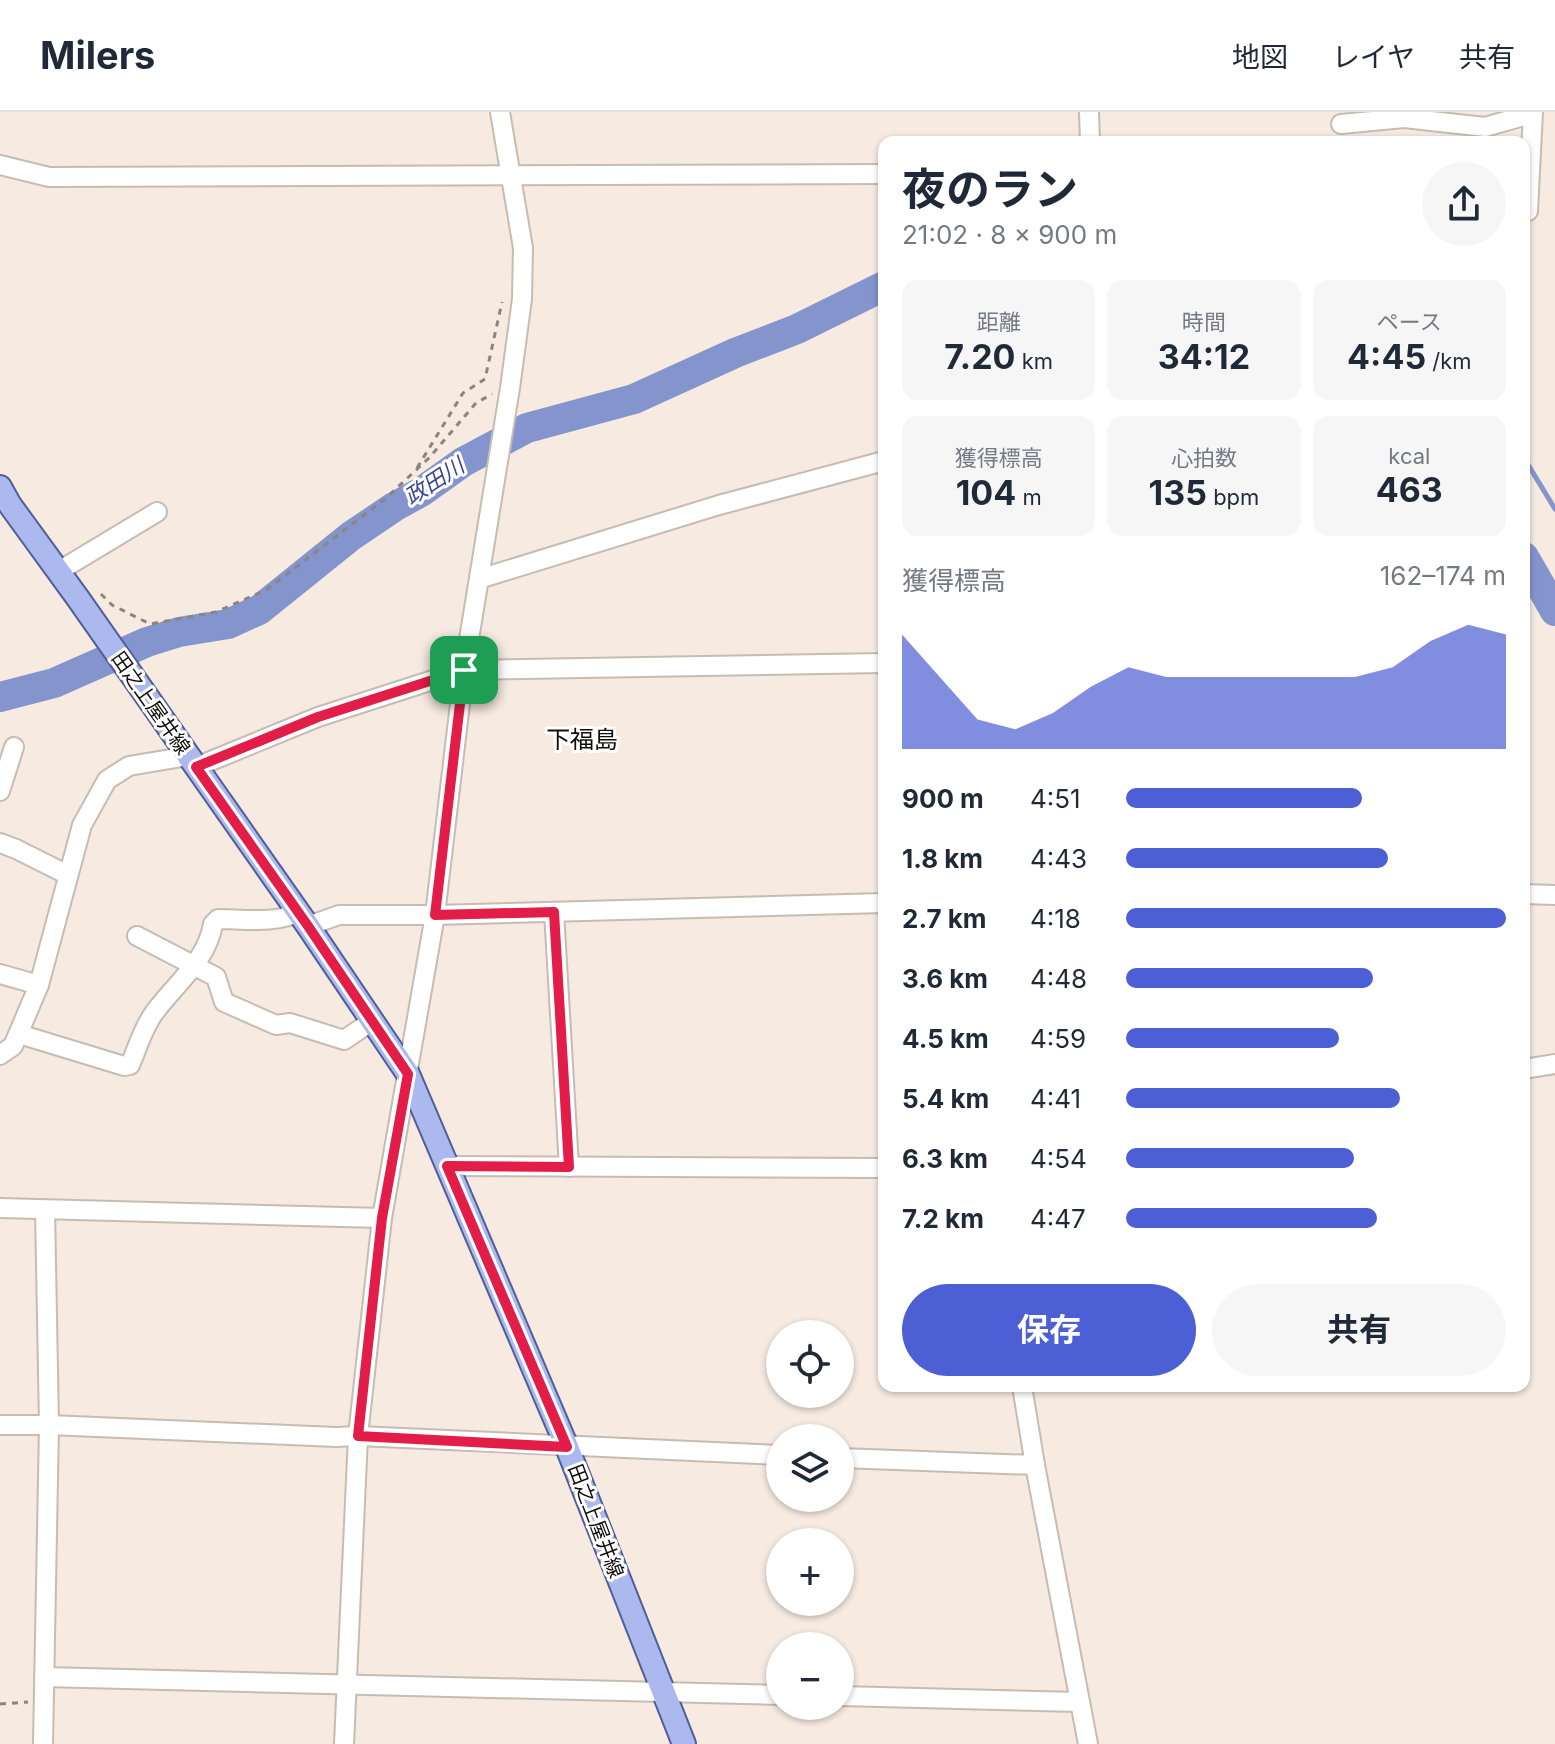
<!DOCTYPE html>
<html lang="ja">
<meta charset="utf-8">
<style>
:root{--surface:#fff;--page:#f6f6f7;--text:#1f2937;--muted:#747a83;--line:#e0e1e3;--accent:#4c5fd4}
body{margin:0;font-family:Inter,"Noto Sans JP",sans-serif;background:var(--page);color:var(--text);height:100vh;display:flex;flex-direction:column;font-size:30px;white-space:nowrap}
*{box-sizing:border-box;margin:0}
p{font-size:26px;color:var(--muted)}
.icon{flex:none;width:44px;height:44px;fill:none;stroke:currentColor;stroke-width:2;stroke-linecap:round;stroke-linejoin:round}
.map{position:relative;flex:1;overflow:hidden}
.side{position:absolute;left:878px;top:24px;width:652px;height:1256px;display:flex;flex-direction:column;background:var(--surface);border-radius:16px;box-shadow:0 2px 6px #0004}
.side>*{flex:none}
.buttons{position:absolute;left:766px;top:1208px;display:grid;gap:16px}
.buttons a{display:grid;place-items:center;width:88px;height:88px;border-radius:50%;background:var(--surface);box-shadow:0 2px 6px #0004;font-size:40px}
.pin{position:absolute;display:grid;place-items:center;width:68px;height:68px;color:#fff;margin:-34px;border-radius:16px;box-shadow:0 4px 12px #0006}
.round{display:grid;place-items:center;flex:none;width:84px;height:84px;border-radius:42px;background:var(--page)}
.overview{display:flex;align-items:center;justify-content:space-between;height:136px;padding:0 24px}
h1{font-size:44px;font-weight:700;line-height:60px}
.stats{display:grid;grid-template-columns:repeat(3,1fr);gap:12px;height:136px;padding:8px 24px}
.stats div{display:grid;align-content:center;border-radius:16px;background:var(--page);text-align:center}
.stats b{font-size:34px;font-weight:700}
.stats small{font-size:22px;font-weight:400}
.stats p{font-size:22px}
.chart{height:224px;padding:16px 24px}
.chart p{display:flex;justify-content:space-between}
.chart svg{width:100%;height:144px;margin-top:8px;fill:var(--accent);opacity:.7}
.primary-button{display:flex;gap:16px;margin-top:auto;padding:16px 24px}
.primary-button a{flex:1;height:92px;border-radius:48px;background:var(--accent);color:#fff;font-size:32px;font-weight:700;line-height:92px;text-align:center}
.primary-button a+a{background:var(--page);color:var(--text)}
ul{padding:0 24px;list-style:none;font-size:26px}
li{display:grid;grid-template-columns:128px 96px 1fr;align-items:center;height:60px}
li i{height:20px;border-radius:10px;background:var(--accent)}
header{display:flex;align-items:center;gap:48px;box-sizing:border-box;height:112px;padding:0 40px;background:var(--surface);border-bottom:2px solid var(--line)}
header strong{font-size:38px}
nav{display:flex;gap:44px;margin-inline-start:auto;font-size:28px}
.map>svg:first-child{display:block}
</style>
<header>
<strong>Milers</strong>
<nav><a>地図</a><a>レイヤ</a><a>共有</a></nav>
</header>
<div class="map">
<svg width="1555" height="1632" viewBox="0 0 1555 1632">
<rect width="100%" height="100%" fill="#f6eae1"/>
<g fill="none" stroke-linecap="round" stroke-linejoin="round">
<polyline stroke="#8494cc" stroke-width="5" points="1524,346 1555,397"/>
<g stroke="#8494cc" stroke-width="30">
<polyline points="1524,445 1555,499"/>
<polyline points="0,585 54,571 147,530 179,520 228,512 259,498 351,424 394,395 421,380 463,350 527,316 634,287 735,241 797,217 884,174"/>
</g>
<defs>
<g id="minor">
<polyline points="1089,0 1090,30"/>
<polyline points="1341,12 1404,6 1485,15 1520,5 1524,0"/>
<polyline points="0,53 49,65 884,62"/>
<polyline points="1528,99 1533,0"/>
<polyline points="59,459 157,400"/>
<polyline points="479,467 719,393 884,349"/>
<polyline points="196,655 318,605 464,558 884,551"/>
<polyline points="0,679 14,635"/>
<polyline points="0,731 16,737 68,763"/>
<polyline points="1524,782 1555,783"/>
<polyline points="554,800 569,1055"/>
<polyline points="308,814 339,803 435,803 884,791"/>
<polyline points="137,824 216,865 224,890 276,913 290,911 344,928 372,909"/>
<polyline points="0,862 39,873"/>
<path d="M 19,922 L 124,954 L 130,953 C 137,937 143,916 154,901 C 175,872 207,849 213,812 L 218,807 C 241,807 279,812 298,800"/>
<polyline points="0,943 13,934 39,873 82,713 107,668 129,654 188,644"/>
<polyline points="1524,957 1555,952"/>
<polyline points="447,1054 884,1056"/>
<polyline points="0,1096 382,1106"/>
<polyline points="1022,1274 1035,1353 1088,1632"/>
<polyline points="0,1313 49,1313 336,1325 358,1324 780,1343"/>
<polyline points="840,1346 1035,1353"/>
<polyline points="44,1565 780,1583"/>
<polyline points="840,1584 1080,1590"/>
<polyline points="43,1632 49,1313 45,1098"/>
<polyline points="344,1632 358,1324 382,1106 435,803 464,558 510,276 522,187 523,136 500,0"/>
</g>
<polyline id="major" points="0,375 10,393 77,485 308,814 408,962 567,1335 684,1632"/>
</defs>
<use href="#minor" stroke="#c7bcb2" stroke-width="22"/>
<use href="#major" stroke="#515e97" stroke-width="26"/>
<g stroke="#8c847e" stroke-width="3" stroke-dasharray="6 6" stroke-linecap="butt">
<polyline points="417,356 463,281 485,267 502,190"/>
<polyline points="101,482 112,493 150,512 216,500 266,478 385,387 429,346 476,291 492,282"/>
<polyline points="0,1592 28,1590"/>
</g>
<use href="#minor" stroke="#fff" stroke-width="18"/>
<use href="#major" stroke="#acb9ee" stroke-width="22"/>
</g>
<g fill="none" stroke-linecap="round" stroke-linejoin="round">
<defs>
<polygon id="route" points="464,558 435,803 554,800 569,1055 447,1054 567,1335 358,1324 382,1106 408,962 308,814 196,655 318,605"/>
</defs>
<use href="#route" stroke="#fff" stroke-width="16"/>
<use href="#route" stroke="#e11d48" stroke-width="10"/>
</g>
<g text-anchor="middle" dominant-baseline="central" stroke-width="6" stroke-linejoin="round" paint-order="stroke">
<g font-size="20" fill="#110d0a" stroke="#fff">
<text transform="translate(151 591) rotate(55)">田之上屋井線</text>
<text transform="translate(596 1409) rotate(69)">田之上屋井線</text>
</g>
<g font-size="22" font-style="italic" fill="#3a498e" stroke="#fff">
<text transform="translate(434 369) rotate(-33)">政田川</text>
</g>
<g font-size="24" fill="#110d0a" stroke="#fff">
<text x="582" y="627">下福島</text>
</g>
</g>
</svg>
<div class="buttons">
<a><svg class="icon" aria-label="locate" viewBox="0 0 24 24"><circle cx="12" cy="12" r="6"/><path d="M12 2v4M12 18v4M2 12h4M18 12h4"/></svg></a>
<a><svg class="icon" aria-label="layers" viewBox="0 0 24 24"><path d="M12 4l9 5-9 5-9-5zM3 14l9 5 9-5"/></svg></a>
<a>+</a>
<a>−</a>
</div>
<div class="pin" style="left:464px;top:558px;background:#1e9e55"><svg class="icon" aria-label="arrive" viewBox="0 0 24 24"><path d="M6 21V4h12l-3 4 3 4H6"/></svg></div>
<section class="side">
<div class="overview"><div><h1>夜のラン</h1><p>21:02 · 8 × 900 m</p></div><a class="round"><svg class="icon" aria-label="share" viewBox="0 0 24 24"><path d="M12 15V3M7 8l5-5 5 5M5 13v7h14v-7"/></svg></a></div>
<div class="stats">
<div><p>距離</p><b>7.20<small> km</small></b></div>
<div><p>時間</p><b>34:12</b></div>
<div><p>ペース</p><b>4:45<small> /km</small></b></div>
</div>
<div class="stats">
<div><p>獲得標高</p><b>104<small> m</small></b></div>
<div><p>心拍数</p><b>135<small> bpm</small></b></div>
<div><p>kcal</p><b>463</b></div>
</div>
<div class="chart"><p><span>獲得標高</span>162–174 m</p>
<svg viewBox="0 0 160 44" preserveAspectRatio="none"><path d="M0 44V9L10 22L20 35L30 38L40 33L50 25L60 19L70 22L80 22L90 22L100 22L110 22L120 22L130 19L140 11L150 6L160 9V44z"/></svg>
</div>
<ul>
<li><b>900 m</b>4:51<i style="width:62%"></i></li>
<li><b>1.8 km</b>4:43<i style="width:69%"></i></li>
<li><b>2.7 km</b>4:18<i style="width:100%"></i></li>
<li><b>3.6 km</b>4:48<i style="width:65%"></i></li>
<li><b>4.5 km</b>4:59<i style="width:56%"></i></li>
<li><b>5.4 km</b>4:41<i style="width:72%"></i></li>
<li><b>6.3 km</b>4:54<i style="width:60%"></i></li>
<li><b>7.2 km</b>4:47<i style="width:66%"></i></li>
</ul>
<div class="primary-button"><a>保存</a><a>共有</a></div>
</section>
</div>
